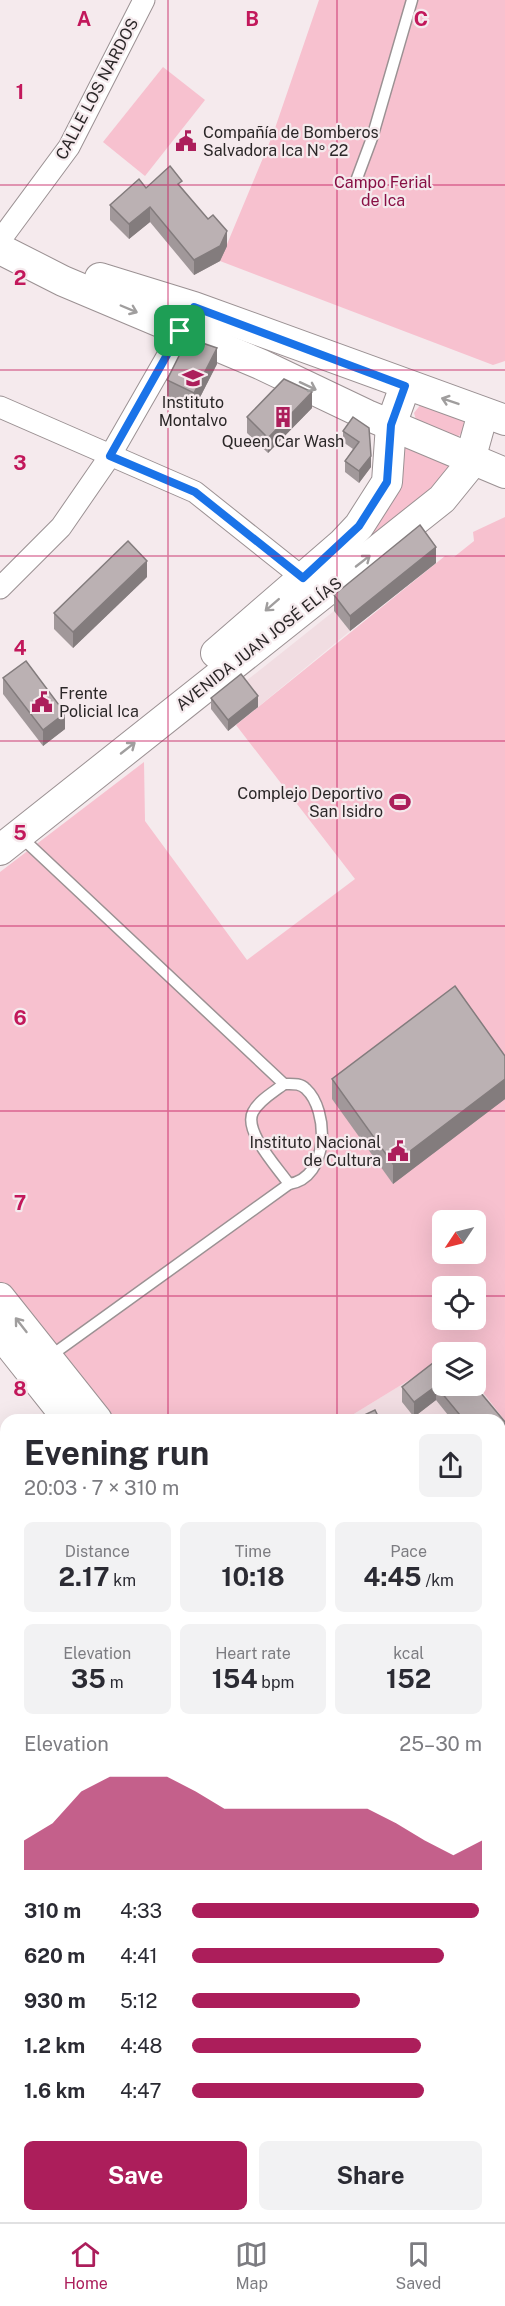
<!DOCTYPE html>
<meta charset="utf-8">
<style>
:root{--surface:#fff;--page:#f2f2f3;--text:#2b2b33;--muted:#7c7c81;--line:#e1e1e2;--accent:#ac1e5b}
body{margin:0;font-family:"Public Sans",sans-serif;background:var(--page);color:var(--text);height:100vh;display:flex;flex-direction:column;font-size:22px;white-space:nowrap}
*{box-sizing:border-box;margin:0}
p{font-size:20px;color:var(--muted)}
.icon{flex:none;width:33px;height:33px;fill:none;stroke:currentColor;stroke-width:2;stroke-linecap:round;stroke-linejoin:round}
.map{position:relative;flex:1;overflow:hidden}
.details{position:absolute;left:0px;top:1414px;width:506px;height:808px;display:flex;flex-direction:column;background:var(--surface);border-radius:18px 18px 0 0;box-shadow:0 6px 24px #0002}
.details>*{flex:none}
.needle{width:39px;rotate:235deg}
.controls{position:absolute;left:432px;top:1210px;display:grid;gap:12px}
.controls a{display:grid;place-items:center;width:54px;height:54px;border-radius:9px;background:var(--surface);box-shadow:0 6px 24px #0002;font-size:30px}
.pin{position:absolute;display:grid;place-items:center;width:51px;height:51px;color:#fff;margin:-26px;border-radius:12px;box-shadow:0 3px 9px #0006}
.round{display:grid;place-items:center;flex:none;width:63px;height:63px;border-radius:9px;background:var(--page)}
.headline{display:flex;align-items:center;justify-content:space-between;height:102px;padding:0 24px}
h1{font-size:33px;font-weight:700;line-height:45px}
.stats{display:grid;grid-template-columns:repeat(3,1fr);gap:9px;height:102px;padding:6px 24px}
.stats div{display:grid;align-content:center;border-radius:9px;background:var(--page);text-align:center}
.stats b{font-size:26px;font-weight:700}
.stats small{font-size:16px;font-weight:400}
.stats p{font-size:16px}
.chart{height:168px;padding:12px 24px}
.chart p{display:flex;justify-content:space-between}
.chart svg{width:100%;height:108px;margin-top:6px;fill:var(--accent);opacity:.7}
.cta{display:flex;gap:12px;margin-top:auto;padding:12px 24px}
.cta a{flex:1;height:69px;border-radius:9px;background:var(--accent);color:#fff;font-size:24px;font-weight:700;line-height:69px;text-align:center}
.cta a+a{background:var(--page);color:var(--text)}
ul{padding:0 24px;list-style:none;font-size:20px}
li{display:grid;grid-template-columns:96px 72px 1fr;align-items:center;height:45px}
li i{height:15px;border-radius:8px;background:var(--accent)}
.menu{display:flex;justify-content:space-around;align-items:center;height:84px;border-top:2px solid var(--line);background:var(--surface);font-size:16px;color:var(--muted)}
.menu a{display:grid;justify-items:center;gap:3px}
.menu .selected{color:var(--accent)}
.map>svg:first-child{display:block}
</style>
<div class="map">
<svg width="505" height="2222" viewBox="0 0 505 2222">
<rect width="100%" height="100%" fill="#f5eaed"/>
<g fill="#f1dde2">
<polygon points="334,611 350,631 258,707 241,685"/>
<polygon points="442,1360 442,1386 476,1386 476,1383 505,1421 505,1486 500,1489 500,1420 344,1420"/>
<polygon points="505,1681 505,1806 500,1802 500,1684"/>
</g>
<g fill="#f7c1cf" fill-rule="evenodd">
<polygon points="319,0 505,0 505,361 493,365 220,261 273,134"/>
<polygon points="163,67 205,100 145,176 103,142"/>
<polygon points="421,404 465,421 463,433 457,437 416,420 414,413"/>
<polygon points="404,444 459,465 438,492 346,558"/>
<path d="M 505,517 L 505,1421 L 476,1383 L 476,1353 L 442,1353 L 442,1360 L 344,1420 L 110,1420 L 0,1282 L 0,872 L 144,762 L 145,821 L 247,960 L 355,879 L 236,725 L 445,556 L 454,557 L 474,541 L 473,532 ZM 442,1221 L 476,1221 L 476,1254 L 442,1254 ZM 442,1287 L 476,1287 L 476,1320 L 442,1320 Z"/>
<polygon points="500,2146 505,2150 505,2222 391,2222 384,2217 500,2217"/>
</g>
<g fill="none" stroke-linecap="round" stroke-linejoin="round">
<defs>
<g id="lane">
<polyline points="356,181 372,138 412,0"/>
<path d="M 21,837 L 284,1084 C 293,1084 300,1083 306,1089 C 329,1110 330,1178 289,1184"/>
<path d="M 49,1357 L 289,1184 C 278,1168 243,1131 253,1112 C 259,1100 274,1092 284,1084"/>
</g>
<g id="street">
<polyline points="4,235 69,147 144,0"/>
<polyline points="0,407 195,492 303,578 309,587"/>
<polyline points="0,588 61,527 110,456 188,320"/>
<polyline points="0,1642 6,1650"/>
<polyline points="0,1723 6,1719"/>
<polyline points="500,1942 505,1935"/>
<polyline points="500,2130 505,2135"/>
<polyline points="0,2198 6,2193"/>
<polyline points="107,2217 111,2222"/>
<polyline points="346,2217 352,2222"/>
<polyline points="327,2222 331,2217"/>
</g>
<g id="secondary">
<polyline points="0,249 63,281 260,364 367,415 505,473"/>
<polyline points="100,278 194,307 505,420"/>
<polyline points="216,653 343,543 359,526 387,482 391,425 405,386"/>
<polyline points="0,850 442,499 468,467 483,413"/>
<polyline points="0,1298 97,1420"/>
<polyline points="0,1333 69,1420"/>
<polyline points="500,1546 505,1542"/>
<polyline points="500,1582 505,1578"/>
<polyline points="500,1848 505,1852"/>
<polyline points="500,1904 505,1908"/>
<polyline points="0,1910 6,1906"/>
<polyline points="0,1943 6,1938"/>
</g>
</defs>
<use href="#lane" stroke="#9b9193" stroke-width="13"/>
<use href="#street" stroke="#9b9193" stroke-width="23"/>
<use href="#secondary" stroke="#9b9193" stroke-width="32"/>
<use href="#lane" stroke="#fff" stroke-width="10"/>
<use href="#street" stroke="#fff" stroke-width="21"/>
<use href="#secondary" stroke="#fff" stroke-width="30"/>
</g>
<g fill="#a1989a">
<polygon points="146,188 182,188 227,246 220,261 194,275 150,222 129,239 110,220 110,205"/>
<polygon points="217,364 194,409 167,396 167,380"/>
<polygon points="312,408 268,453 247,433 247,417"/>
<polygon points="353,417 371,467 359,483 345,472 345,461 353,449 343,442 343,431"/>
<polygon points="436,563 350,631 334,611 334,595"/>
<polygon points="147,577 73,648 54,629 54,613"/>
<polygon points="3,678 65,729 43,746 3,694"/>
<polygon points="211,698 258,707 228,731 211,709"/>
<polygon points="505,1056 505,1099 393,1184 332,1099 332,1079"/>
<polygon points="442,1356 505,1422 505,1479 502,1482 500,1479 500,1420 452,1420 436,1400 414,1417 402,1402 402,1387"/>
<polygon points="505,1940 505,2010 500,2006 500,1947"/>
</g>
<g fill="#837c7d">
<polygon points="150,207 150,222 129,239 129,224"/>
<polygon points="227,231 227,246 220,261 194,275 194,260"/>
<polygon points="217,348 217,364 194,409 194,393"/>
<polygon points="312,392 312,408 268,453 268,438"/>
<polygon points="371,456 371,467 359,483 359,471"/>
<polygon points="436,547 436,563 350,631 350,616"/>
<polygon points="147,561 147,577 73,648 73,632"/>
<polygon points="258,696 258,707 228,731 228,720"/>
<polygon points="65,713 65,729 43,746 43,730"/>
<polygon points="505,1079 505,1099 393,1184 393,1164"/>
<polygon points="436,1386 436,1400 414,1417 414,1402"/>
<polygon points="505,1465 505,1479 502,1482 502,1467"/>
<polygon points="505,1709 505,1733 500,1736 500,1712"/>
<polygon points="6,2096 6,2114 0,2119 0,2100"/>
</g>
<g fill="#bbb1b3" stroke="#837c7d" stroke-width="1.5">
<polygon points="170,166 182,181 178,184 208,219 213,215 227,231 220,246 194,260 150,207 129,224 110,205 139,179 146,188"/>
<polygon points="188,338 217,348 194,393 167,380"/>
<polygon points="284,379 312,392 268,438 247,417"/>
<polygon points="353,417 369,428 371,456 359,471 345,461 359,442 343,431"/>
<polygon points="420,525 436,547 350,616 334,595"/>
<polygon points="128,541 147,561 73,632 54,613"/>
<polygon points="26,661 65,713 43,730 3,678"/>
<polygon points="241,674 258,696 228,720 211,698"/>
<polygon points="455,986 505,1056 505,1079 393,1164 332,1079"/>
<polygon points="442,1356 442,1386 475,1386 505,1422 505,1465 502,1467 500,1465 500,1420 464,1420 436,1386 414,1402 402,1387"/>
<polygon points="375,1410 380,1420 362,1420 360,1417"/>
<polygon points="505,1657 505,1709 500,1712 500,1660"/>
<polygon points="505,1940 505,1994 500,1990 500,1947"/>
<polygon points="0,2047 6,2056 6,2096 0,2100"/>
</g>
<defs><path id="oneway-shaft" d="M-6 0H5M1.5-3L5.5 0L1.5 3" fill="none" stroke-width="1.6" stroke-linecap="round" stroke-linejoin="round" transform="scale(1.5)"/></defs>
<g stroke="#a09e9e">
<use href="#oneway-shaft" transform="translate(129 309) rotate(23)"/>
<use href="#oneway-shaft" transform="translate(308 386) rotate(25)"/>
<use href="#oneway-shaft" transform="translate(450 401) rotate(-161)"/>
<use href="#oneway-shaft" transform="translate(363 561) rotate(-38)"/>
<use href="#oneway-shaft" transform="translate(272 605) rotate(139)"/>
<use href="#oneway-shaft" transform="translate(128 748) rotate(-38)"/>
<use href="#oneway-shaft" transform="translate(21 1325) rotate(-128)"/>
</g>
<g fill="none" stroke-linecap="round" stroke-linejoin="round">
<defs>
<polygon id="route" points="194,307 405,386 391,425 387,482 359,526 303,578 195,492 110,456"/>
</defs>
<use href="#route" stroke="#fff" stroke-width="12"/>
<use href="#route" stroke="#1a73e8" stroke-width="8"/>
</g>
<path fill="none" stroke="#c2185b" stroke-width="1.5" stroke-opacity="0.55" d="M 168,0 L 168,1420M 337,0 L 337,1420M 0,185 L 505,185M 0,370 L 505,370M 0,556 L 505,556M 0,741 L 505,741M 0,926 L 505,926M 0,1111 L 505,1111M 0,1296 L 442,1296M 476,1296 L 505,1296M 0,1481 L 6,1481M 500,1481 L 505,1481M 0,1666 L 6,1666M 500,1666 L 505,1666M 0,1852 L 6,1852M 500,1852 L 505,1852M 0,2037 L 6,2037M 500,2037 L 505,2037M 168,2217 L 168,2222M 337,2217 L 337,2222"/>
<defs>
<symbol id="civic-bare" viewBox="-9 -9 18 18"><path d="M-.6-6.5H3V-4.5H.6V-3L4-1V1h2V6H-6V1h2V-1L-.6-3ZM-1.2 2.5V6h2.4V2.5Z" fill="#ac1e5b" stroke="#f5eaed" stroke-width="2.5" paint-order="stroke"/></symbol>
<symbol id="university-bare" viewBox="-9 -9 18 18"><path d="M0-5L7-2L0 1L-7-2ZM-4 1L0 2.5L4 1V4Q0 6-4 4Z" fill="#ac1e5b" stroke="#f5eaed" stroke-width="2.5" paint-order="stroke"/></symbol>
<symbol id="building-bare" viewBox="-9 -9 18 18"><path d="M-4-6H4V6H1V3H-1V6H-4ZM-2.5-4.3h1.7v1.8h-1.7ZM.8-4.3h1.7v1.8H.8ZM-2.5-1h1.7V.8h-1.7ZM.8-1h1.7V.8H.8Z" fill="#ac1e5b" stroke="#f5eaed" stroke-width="2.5" paint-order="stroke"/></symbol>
<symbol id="stadium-bare" viewBox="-9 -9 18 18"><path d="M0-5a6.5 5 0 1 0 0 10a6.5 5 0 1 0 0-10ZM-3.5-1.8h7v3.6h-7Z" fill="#ac1e5b" stroke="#f5eaed" stroke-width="2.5" paint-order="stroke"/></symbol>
</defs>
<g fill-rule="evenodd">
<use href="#civic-bare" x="171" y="126" width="30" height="30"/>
<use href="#university-bare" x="178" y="363" width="30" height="30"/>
<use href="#building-bare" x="268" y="402" width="30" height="30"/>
<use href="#civic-bare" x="27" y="687" width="30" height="30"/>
<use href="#stadium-bare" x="385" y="787" width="30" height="30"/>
<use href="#civic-bare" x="383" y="1136" width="30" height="30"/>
</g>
<g text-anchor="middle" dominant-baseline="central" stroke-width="4.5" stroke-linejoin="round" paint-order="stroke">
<g font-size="16" fill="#2b2728" stroke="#f5eaed">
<text transform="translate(97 89) rotate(-62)">CALLE LOS NARDOS</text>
<text transform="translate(259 644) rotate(-38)">AVENIDA JUAN JOSÉ ELÍAS</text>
</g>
<g font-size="16" fill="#2b2728" stroke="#f5eaed" text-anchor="start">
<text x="203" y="132">Compañía de Bomberos<tspan x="203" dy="18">Salvadora Ica Nº 22</tspan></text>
<text x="193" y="402" text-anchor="middle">Instituto<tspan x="193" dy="18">Montalvo</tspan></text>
<text x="283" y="441" text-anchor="middle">Queen Car Wash</text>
<text x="59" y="693">Frente<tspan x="59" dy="18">Policial Ica</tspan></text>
<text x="383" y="793" text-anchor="end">Complejo Deportivo<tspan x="383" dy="18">San Isidro</tspan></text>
<text x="381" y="1142" text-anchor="end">Instituto Nacional<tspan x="381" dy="18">de Cultura</tspan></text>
</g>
<g font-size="16" fill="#881045" stroke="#f5eaed">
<text x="383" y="182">Campo Ferial<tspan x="383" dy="18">de Ica</tspan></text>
</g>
</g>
<g font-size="20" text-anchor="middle" font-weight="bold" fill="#c2185b" stroke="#f5eaed" stroke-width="4.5" stroke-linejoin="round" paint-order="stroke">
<text x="84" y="26">A</text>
<text x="252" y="26">B</text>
<text x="421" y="26">C</text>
<text x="20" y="99">1</text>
<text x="20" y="285">2</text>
<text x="20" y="470">3</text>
<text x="20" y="655">4</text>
<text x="20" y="840">5</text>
<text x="20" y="1025">6</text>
<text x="20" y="1210">7</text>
<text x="20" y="1396">8</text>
</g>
</svg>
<div class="controls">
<a><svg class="needle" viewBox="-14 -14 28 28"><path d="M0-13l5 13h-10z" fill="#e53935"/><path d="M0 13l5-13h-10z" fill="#7c7c81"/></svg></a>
<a><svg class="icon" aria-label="locate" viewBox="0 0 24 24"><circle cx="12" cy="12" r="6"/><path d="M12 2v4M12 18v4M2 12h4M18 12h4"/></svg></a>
<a><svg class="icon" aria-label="layers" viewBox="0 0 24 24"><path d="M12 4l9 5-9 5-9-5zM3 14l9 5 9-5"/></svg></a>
</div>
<div class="pin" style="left:180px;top:331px;background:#1e9e55"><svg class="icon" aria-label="arrive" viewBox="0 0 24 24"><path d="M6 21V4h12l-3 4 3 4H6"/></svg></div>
<section class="details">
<div class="headline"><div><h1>Evening run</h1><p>20:03 · 7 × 310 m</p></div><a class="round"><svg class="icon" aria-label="share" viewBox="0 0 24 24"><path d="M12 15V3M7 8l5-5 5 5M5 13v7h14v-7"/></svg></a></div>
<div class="stats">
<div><p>Distance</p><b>2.17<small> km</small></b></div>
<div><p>Time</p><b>10:18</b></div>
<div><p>Pace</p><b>4:45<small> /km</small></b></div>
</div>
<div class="stats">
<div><p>Elevation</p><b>35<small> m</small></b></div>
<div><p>Heart rate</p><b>154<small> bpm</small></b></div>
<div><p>kcal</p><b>152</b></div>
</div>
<div class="chart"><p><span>Elevation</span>25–30 m</p>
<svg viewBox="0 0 160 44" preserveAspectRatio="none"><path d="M0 44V32L10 25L20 12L30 6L40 6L50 6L60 12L70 19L80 19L90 19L100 19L110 19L120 19L130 25L140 32L150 38L160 32V44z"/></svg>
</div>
<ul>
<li><b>310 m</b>4:33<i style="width:99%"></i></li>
<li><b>620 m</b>4:41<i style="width:87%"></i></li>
<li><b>930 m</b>5:12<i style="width:58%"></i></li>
<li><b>1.2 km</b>4:48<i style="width:79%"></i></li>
<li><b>1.6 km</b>4:47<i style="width:80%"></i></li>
</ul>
<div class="cta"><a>Save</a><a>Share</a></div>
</section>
</div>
<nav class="menu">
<a class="selected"><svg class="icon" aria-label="home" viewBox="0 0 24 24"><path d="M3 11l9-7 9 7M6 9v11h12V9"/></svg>Home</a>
<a><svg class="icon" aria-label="map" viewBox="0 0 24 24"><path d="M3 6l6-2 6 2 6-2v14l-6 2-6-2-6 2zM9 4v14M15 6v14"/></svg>Map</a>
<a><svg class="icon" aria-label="saved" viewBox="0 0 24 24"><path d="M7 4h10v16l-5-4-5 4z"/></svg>Saved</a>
</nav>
